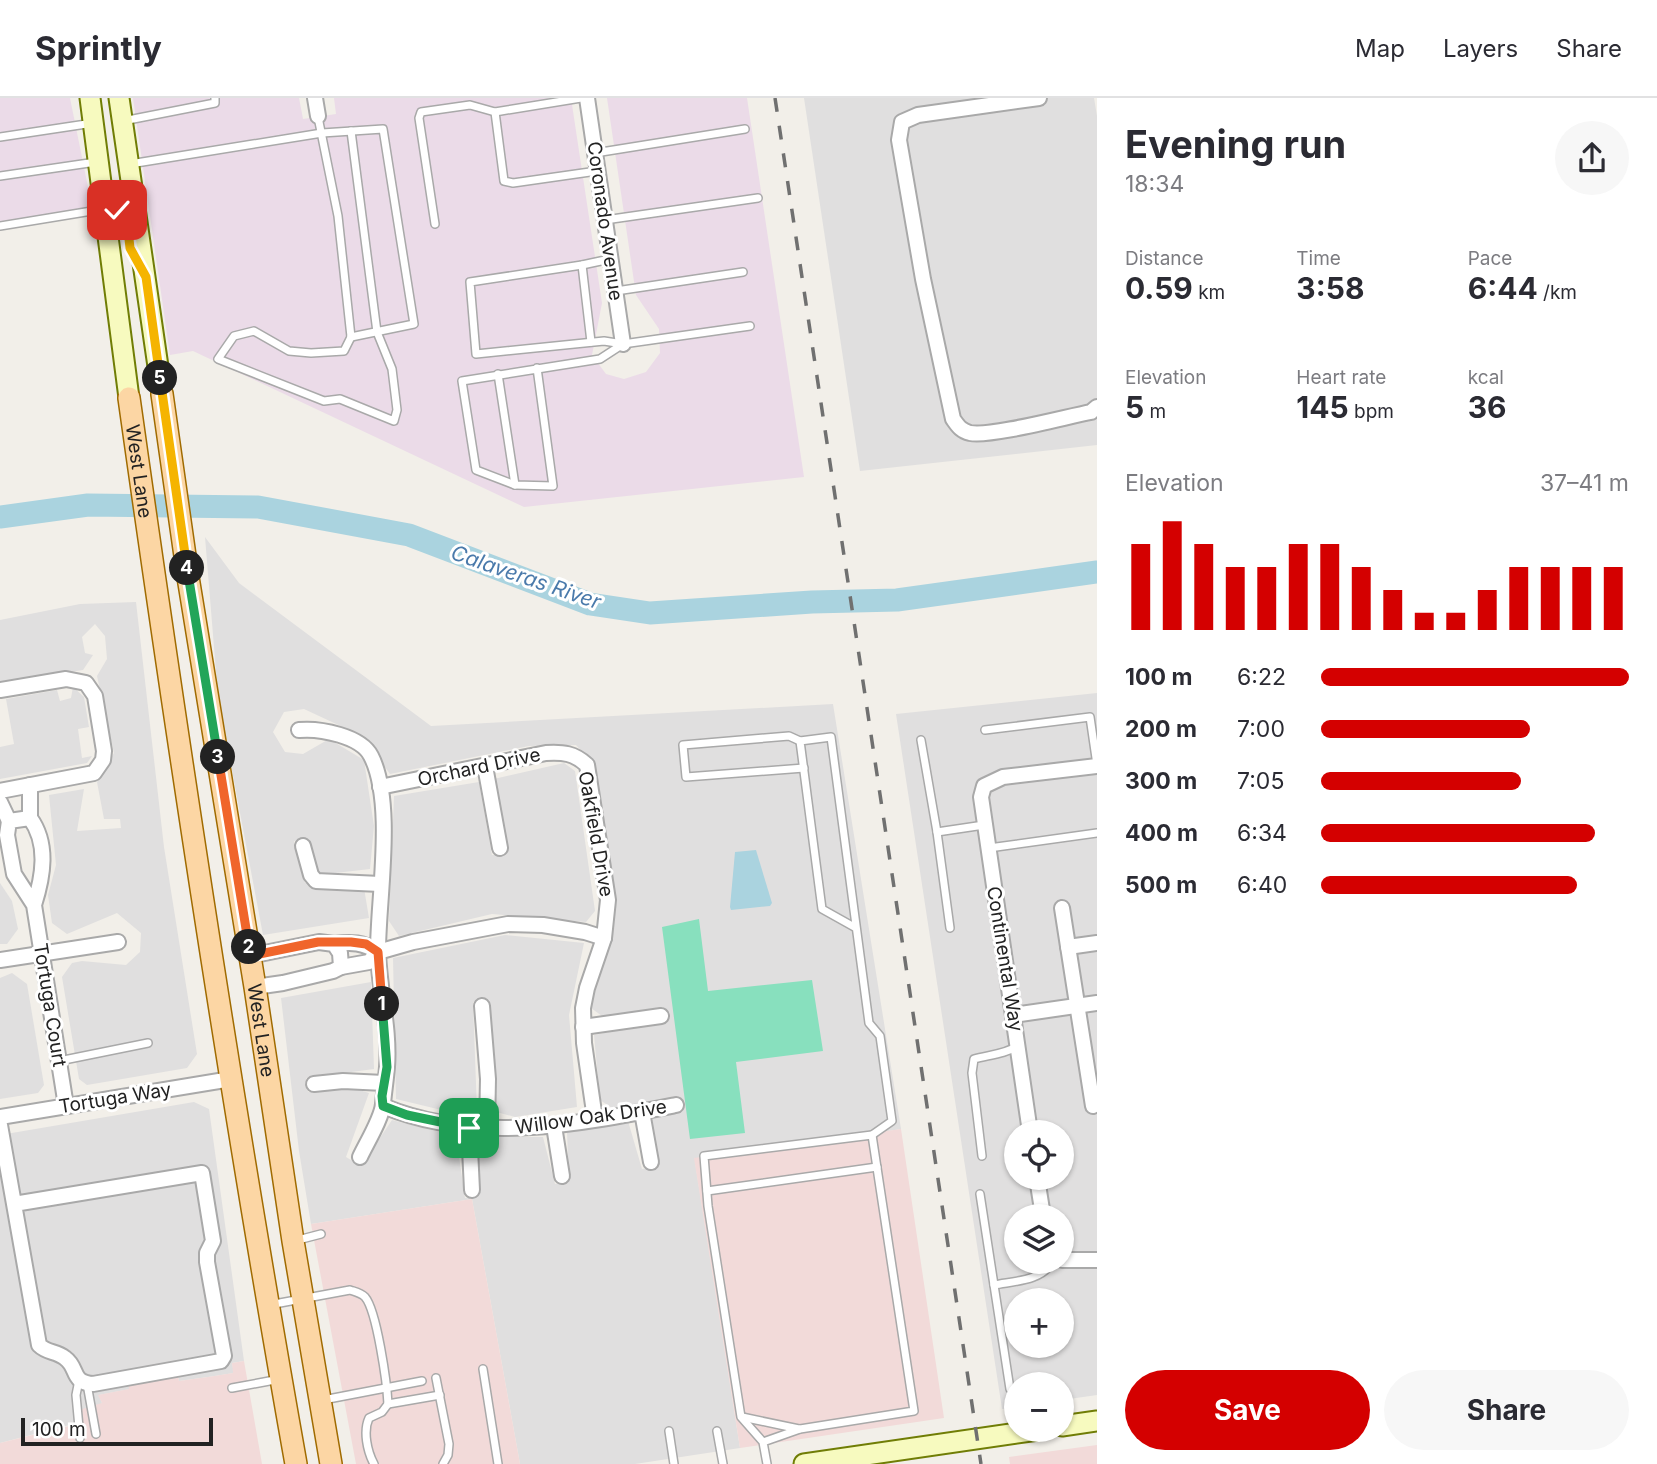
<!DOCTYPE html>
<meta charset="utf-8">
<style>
:root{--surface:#fff;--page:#f7f7f7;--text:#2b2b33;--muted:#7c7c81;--line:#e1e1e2;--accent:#d40000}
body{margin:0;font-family:Inter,sans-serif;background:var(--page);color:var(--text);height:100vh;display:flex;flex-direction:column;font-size:26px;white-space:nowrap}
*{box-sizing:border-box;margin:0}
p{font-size:23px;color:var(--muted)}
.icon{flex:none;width:38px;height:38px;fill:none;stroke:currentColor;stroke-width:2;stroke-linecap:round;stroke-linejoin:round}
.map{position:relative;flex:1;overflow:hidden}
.panel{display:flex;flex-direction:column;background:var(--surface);width:560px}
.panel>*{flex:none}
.controls{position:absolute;left:1004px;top:1022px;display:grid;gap:14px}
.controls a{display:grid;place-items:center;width:70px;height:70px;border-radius:50%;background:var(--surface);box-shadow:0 2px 5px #0004;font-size:35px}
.scale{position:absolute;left:21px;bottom:18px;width:192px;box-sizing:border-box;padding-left:7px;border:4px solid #222;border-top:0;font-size:19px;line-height:24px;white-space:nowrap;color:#222;-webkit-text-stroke:5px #fff;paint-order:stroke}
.pin{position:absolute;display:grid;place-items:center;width:60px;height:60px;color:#fff;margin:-30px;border-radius:14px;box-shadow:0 4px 10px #0006}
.km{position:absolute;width:35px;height:35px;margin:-18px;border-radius:50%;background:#222;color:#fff;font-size:19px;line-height:35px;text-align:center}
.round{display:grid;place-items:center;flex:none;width:74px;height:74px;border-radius:37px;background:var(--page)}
.overview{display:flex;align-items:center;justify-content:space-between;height:119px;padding:0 28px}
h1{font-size:38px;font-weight:700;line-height:52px}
.figures{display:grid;grid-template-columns:repeat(3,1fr);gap:10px;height:119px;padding:7px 28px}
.figures div{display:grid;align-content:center}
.figures b{font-size:30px;font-weight:700}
.figures small{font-size:19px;font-weight:400}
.figures p{font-size:19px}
.chart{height:196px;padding:14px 28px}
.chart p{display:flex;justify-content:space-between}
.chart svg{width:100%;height:126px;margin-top:7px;stroke:var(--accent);stroke-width:6}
.action{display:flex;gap:14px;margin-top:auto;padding:14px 28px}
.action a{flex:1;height:80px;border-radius:42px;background:var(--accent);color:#fff;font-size:28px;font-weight:700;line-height:80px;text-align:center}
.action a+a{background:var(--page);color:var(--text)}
ul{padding:0 28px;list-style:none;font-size:23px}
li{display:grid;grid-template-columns:112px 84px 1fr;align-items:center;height:52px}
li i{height:18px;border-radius:9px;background:var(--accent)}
header{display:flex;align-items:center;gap:42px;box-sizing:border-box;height:98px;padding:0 35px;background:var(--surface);border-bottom:2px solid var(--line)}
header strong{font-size:33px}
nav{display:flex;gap:38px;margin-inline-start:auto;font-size:24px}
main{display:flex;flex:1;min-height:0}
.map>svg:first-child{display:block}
</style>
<header>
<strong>Sprintly</strong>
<nav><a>Map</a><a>Layers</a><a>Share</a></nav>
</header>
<main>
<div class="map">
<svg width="1097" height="1366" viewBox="0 0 1097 1366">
<rect width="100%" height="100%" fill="#f2efe9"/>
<g fill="#e0dfdf" fill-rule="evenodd">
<polygon points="804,0 1094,0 1097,18 1097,347 860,373"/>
<polygon points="205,439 239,485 431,628 833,606 901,1031 695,1064 740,1350 635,1366 520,1366 472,1101 311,1126 299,1053 281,900 371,884 374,971 306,980 308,994 350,989 369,995 346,1059 361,1068 392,1022 456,1038 465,1100 479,1097 473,1049 483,1039 543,1039 555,1086 569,1083 567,1034 628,1023 642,1071 656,1069 650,1020 680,1011 678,1000 612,1010 600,1002 594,937 666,923 663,909 602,918 591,910 615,799 595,668 576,647 529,648 390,676 362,638 304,611 284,614 273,634 285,654 303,656 329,641 364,662 374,728 370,771 318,777 308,741 294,743 305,785 329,785 364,790 369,820 263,837 218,598"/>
<polygon points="136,504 164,749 197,956 187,970 87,987 79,981 62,879 72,865 82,863 126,867 140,854 141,835 117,815 67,836 52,825 48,797 56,767 49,697 84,691 77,733 121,730 120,721 104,721 97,684 114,655 97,578 107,561 105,538 95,526 82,539 85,555 93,557 83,572 0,585 0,522 80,506"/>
<polygon points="73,589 84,599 89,629 78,631 82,660 92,658 87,665 0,681 0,649 14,646 6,601 57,592 60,603 71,600"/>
<path d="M 1097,595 L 1097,1297 L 1062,1302 L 1062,1286 L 1017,1286 L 1017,1309 L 1002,1311 L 896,616 ZM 1017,1034 L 1062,1034 L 1062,1080 L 1017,1080 ZM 1017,1118 L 1062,1118 L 1062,1164 L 1017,1164 ZM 1017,1202 L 1062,1202 L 1062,1248 L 1017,1248 Z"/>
<polygon points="564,665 575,673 595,813 586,824 492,816 399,838 389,823 394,698 479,684 492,757 506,755 494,681"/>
<polygon points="0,785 12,803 18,831 7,846 0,846"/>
<polygon points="505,837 584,845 569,917 577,1009 515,1019 493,1013 487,902 473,904 477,1013 458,1016 396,1001 393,860"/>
<polygon points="12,875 27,886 44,987 38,995 0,1001 0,880"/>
<polygon points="194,1004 209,1011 244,1263 232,1265 234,1275 208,1279 179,1283 177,1274 128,1283 130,1291 99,1297 102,1305 81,1324 0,1345 0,1037"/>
</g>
<g fill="#f2dad9">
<polygon points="901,1031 944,1320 740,1350 694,1060"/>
<polygon points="472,1101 520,1366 356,1366 311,1126"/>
<polygon points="244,1263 262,1366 0,1366 0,1345 81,1325 79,1312 102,1305 98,1297 129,1291 128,1282 177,1274 179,1283 208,1279 233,1275 232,1265"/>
<polygon points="1097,1347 1097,1366 1010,1366 1009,1359"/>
</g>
<g fill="#ebdbe8">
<polygon points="0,0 70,0 92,109 0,127"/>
<polygon points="133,0 299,0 303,21 336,16 334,0 571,0 602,205 592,257 606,276 624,281 646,274 660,255 659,231 636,197 607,0 747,0 804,379 524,409 193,253 170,257"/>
</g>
<polygon fill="#88e0be" points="699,821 708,893 812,882 823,953 736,964 745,1035 690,1041 662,829"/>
<polygon fill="#aad3df" points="756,752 772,805 770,808 731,812 730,809 735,754"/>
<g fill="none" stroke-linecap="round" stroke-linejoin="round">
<polyline stroke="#aad3df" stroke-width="23" points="0,419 88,407 258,409 409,437 590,506 650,515 812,504 897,502 1097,474"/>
<defs>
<g id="lane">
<polyline points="581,0 495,14 504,83 513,85 597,73"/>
<polyline points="318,19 338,118 351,239 344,253 311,255 289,253 254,233 234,238 218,261 324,303 340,301 394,323 397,312 392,271 377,234 351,33"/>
<polyline points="123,23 215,5 215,0"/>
<polyline points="0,39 93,25"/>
<polyline points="595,55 745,31"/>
<polyline points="130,66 322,35 383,31 414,226 351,239"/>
<polyline points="0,78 96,64"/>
<polyline points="605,122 758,100"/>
<polyline points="435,126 419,20 421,14 470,7 495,14"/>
<polyline points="0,128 104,111"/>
<polyline points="610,161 582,167 470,184 476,256 604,243 623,246 750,228"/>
<polyline points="582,167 591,244"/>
<polyline points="616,193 743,174"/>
<polyline points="537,270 553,388 515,387 476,372 462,283 600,261 623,246"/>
<polyline points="498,276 515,387"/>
<polyline points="985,632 1090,619 1097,667"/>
<polyline points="921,642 937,734 984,727"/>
<polyline points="800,643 789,638 683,647 686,679 804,670"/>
<polyline points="937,734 950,830"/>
<polyline points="989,750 1097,735"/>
<polyline points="856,830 822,811 800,643 831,639 869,925 880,938 892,1023 872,1037"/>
<polyline points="59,963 148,945"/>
<path d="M 982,1058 L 972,975 L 974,961 C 988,957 1006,956 1017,948"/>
<polyline points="707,1093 877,1069"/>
<polyline points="980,1096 1010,1291"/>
<polyline points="294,1143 321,1136"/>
<path d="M 994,1187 C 1014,1183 1042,1183 1052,1164"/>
<path d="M 269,1207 L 350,1192 C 356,1194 361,1195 365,1199 C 377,1213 387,1286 388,1306 L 382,1314 L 369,1320 C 363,1333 367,1353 374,1366"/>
<polyline points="483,1271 498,1366"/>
<polyline points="436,1280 449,1346 448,1357 443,1366"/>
<polyline points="79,1282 76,1297 80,1340"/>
<polyline points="87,1286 96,1336"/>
<polyline points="232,1290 280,1281"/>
<polyline points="323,1302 422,1283"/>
<polyline points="388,1306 440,1297"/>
<polyline points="742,1319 799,1331"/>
<polyline points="669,1333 674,1366"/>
<polyline points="717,1333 723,1366"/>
<polyline points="763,1344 800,1331 914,1313 872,1037 704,1058 708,1108 741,1319 763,1344 767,1366"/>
</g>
<g id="street">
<polyline points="315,0 318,18"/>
<polyline points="587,0 623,246"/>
<path d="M 1039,0 L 918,17 L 902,24 L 899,42 L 923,181 L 953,321 C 958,328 961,333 970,335 C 991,339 1065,319 1091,314 L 1097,309"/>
<polyline points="0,592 66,581 86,585 95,598 104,653 103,662 94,675 0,693"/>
<path d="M 299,632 C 320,630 361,638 371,658 C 395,705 378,800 378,853 C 379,892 390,931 387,969 C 386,982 384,994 383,1006 C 382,1020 366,1046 360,1059"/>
<polyline points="485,668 500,750"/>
<path d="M 380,689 L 546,655 C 563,654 574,655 587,667 L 608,802 L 604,840 L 587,890 L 583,910 L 584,945 L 595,1021"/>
<polyline points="0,704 9,723"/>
<polyline points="30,720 30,687"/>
<polyline points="303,748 311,777 316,783 380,786"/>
<path d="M 34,807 C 43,779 49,746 30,720 L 9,723 L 7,737 L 14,776 L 34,807 L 66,1008"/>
<polyline points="1062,810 1093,1008"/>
<path d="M 334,846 C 352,844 363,844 378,854"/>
<polyline points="1068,849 1097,845"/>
<polyline points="250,858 319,844 334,846 340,855 341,869 333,873 283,885 255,889"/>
<polyline points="0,862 118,844"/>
<polyline points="341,869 369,864 378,854 413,844 508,826 543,827 585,834 604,840"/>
<polyline points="482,908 488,981 487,1030"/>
<polyline points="1013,917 1097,905"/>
<polyline points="583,929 661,918"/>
<polyline points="314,986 343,983 384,985"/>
<path d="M 383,1008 C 477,1047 580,1026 676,1007"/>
<polyline points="642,1014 651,1064"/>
<polyline points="0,1019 231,981"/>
<path d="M 0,1027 L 39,1247 C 47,1255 56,1253 65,1260 C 79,1270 70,1284 93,1286 L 221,1263 L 224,1258 L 207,1164 L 207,1155 L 213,1143 L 202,1075 L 14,1106"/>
<polyline points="554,1028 562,1078"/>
<polyline points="469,1030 472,1092"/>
<polyline points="1030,1034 981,699 984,688 1003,679 1097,668"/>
<polyline points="1037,1080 1043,1118"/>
<polyline points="1062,1162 1097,1162"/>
</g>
<g id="secondary">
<polyline points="90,0 129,300"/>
<polyline points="119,0 162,296"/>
<polyline points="1062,1328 1097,1323"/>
<polyline points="804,1366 1038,1332"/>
</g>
<g id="primary">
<path id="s1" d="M 162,296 L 188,479 L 255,889 L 293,1143 L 331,1366"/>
<path id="s2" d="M 129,300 C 179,656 233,1012 296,1366"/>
</g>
</defs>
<use href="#lane" stroke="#a9a9a9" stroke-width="10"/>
<use href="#street" stroke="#a9a9a9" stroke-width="18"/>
<use href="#secondary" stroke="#707d05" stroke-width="23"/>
<use href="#primary" stroke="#a06b00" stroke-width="24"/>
<use href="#lane" stroke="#fff" stroke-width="7"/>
<use href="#street" stroke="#fff" stroke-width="14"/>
<use href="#secondary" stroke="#f7fabf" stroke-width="19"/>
<use href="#primary" stroke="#fcd6a4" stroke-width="21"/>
<polyline stroke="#707070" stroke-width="3.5" stroke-dasharray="14 14" stroke-linecap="butt" points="775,0 981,1366"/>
</g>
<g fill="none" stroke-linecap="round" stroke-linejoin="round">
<defs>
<polyline id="split-1" points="382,906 387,969 382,998 383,1008 407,1017 469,1030"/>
<polyline id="split-2" points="249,849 250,858 318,844 351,844 366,846 378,854 382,906"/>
<polyline id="split-3" points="218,659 249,849"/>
<polyline id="split-4" points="187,470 218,659"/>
<polyline id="split-5" points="160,280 187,470"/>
<polyline id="split-6" points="117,112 127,123 130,150 146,179 160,280"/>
</defs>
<use href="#split-1" stroke="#fff" stroke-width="14"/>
<use href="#split-2" stroke="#fff" stroke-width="14"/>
<use href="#split-3" stroke="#fff" stroke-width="14"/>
<use href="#split-4" stroke="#fff" stroke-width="14"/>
<use href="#split-5" stroke="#fff" stroke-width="14"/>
<use href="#split-6" stroke="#fff" stroke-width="14"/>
<use href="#split-1" stroke="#22a559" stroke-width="9"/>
<use href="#split-2" stroke="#f0652b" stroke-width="9"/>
<use href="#split-3" stroke="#f0652b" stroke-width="9"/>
<use href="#split-4" stroke="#22a559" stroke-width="9"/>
<use href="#split-5" stroke="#f5b400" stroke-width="9"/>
<use href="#split-6" stroke="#f5b400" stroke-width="9"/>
</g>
<g text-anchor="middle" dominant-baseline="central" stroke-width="6" stroke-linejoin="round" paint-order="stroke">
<g font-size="19" fill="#222" stroke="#fff">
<text transform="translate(605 123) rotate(82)">Coronado Avenue</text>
<text stroke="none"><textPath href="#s2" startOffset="74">West Lane</textPath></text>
<text transform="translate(479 669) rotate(-12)">Orchard Drive</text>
<text transform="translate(596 736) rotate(80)">Oakfield Drive</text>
<text transform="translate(1005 861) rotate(81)">Continental Way</text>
<text transform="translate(50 907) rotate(81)">Tortuga Court</text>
<text stroke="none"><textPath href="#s1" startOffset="644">West Lane</textPath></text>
<text transform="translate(115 1000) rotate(-9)">Tortuga Way</text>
<text transform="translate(591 1019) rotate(-8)">Willow Oak Drive</text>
</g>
<g font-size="21" font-style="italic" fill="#4a7aab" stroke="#fff">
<text transform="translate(526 479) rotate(19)">Calaveras River</text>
</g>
</g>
</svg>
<div class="controls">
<a><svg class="icon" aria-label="locate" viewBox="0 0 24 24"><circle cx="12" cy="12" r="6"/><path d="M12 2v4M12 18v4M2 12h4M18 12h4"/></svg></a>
<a><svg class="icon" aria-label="layers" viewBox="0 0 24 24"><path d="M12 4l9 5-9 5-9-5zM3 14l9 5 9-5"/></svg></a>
<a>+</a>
<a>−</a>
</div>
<div class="scale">100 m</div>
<div class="pin" style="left:469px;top:1030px;background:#1e9e55"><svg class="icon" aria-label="arrive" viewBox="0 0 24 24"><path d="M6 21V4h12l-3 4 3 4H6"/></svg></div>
<div class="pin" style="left:117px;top:112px;background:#d93025"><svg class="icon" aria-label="check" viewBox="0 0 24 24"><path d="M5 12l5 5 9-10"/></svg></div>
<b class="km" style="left:382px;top:906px">1</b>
<b class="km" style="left:249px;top:849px">2</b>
<b class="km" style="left:218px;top:659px">3</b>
<b class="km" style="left:187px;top:470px">4</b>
<b class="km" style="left:160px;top:280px">5</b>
</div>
<section class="panel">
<div class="overview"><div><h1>Evening run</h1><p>18:34</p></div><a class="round"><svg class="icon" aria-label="share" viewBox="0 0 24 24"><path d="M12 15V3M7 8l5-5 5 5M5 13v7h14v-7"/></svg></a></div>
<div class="figures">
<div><p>Distance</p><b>0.59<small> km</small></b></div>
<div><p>Time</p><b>3:58</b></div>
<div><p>Pace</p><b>6:44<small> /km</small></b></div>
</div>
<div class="figures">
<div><p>Elevation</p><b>5<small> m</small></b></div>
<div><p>Heart rate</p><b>145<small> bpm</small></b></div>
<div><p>kcal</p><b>36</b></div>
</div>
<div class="chart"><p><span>Elevation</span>37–41 m</p>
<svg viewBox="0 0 160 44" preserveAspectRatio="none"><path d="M5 44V14M15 44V6M25 44V14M35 44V22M45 44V22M55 44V14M65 44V14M75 44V22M85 44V30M95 44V38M105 44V38M115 44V30M125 44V22M135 44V22M145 44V22M155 44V22"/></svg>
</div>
<ul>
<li><b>100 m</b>6:22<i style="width:100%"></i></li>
<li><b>200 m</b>7:00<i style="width:68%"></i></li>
<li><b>300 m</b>7:05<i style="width:65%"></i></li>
<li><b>400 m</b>6:34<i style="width:89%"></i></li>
<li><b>500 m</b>6:40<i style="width:83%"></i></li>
</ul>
<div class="action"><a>Save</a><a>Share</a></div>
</section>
</main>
